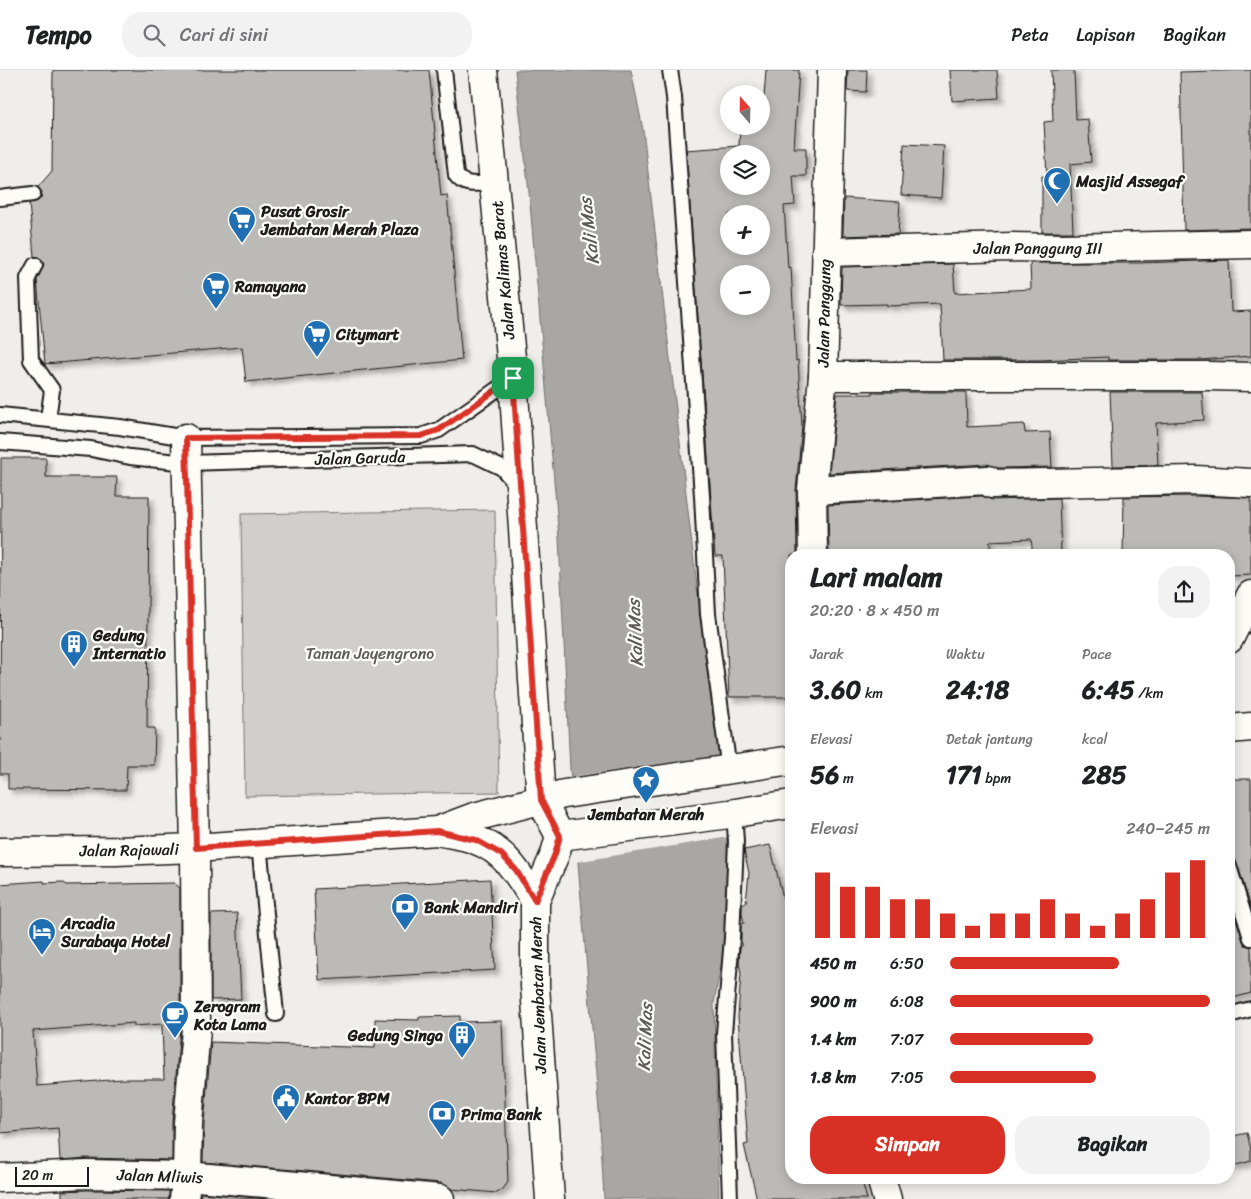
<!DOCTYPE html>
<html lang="id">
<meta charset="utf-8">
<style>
:root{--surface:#fff;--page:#f2f2f2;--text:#202124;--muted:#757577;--line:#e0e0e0;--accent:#d93025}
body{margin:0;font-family:Sriracha,sans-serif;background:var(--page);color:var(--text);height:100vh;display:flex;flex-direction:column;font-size:19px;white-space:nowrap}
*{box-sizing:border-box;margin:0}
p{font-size:16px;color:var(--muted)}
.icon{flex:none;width:28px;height:28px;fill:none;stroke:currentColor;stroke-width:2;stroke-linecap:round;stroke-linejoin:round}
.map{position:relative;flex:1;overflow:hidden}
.details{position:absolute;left:785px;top:479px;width:450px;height:635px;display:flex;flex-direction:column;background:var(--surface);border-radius:20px;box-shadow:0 2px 12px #0003}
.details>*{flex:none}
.needle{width:32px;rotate:340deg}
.tools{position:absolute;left:720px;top:15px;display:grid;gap:10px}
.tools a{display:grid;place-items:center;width:50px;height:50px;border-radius:50%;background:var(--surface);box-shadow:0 2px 12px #0003;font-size:25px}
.scale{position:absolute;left:15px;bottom:12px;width:74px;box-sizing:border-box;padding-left:5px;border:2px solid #1c1c1c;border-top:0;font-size:14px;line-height:18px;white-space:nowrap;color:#1c1c1c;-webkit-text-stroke:4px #fdfcf7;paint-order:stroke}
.pin{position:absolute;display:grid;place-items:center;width:42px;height:42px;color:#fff;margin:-21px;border-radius:10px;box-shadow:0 2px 8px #0006}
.round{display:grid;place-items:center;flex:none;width:52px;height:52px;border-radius:20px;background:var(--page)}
.summary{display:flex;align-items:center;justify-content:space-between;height:85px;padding:0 25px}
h1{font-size:28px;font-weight:700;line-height:38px}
.figures{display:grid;grid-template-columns:repeat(3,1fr);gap:8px;height:85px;padding:5px 25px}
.figures div{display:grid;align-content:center}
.figures b{font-size:25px;font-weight:700}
.figures small{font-size:14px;font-weight:400}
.figures p{font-size:14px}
.chart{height:140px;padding:10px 25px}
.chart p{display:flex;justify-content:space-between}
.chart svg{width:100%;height:90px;margin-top:5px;stroke:var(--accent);stroke-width:6}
.button{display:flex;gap:10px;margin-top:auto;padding:10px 25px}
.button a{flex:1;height:58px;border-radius:20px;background:var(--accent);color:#fff;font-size:20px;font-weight:700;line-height:58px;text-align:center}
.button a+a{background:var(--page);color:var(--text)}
ul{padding:0 25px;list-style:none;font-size:16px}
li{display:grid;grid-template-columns:80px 60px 1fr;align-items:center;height:38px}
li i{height:12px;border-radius:6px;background:var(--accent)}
header{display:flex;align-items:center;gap:30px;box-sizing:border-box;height:70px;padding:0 25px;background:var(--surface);border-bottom:1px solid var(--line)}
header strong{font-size:24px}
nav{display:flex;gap:28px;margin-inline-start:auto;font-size:18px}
.search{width:350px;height:45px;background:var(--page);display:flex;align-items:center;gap:12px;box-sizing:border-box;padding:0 18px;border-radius:20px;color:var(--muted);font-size:19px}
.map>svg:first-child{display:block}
</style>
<header>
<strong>Tempo</strong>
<div class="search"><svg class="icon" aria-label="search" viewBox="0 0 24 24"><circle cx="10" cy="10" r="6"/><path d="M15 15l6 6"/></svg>Cari di sini</div>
<nav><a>Peta</a><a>Lapisan</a><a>Bagikan</a></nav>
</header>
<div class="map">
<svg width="1251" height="1129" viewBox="0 0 1251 1129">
<defs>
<filter id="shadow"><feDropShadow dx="4.5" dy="4.5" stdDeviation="2.5" flood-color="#0004"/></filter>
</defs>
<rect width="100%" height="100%" fill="#f0eeea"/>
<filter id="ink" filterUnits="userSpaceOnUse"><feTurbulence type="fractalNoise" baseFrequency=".02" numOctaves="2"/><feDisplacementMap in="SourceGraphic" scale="10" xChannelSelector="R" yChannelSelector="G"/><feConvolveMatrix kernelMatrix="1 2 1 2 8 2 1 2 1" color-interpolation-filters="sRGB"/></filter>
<g filter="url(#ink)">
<polygon fill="#d0cfcc" stroke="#767674" points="495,440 499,722 245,726 241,444"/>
<polygon fill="#a8a7a3" stroke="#706f6d" points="515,0 631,0 643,60 700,542 721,685 730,816 727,864 714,933 719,1129 604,1129 600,1052 570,699 559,468 529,122"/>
<polygon fill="#f0eeea" points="721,685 725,714 729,767 575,792 569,707"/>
<g fill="#bbbab6" stroke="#1c1c1c" fill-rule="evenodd" filter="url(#shadow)">
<polygon points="53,0 429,0 441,126 447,125 462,290 246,312 242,277 45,294 37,210 44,194 40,188 34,186 29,133 38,131 41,128 42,122 38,117 52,101"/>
<path d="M 766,0 L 799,0 L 794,78 L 806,78 L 806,106 L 793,106 L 795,135 L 784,136 L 788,198 L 791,197 L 796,291 L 798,290 L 802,356 L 796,420 L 797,485 L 791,485 L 791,627 L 729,627 L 723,486 L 715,486 L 686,80 L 739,76 L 740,56 L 761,56 L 761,27 L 764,27 ZM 729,84 L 761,84 L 761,116 L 729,116 ZM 729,144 L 761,144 L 761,176 L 729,176 ZM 729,204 L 761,204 L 761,236 L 729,236 Z"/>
<polygon points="848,0 867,0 866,22 847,21"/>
<polygon points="950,0 997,0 999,28 952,31"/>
<polygon points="1051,0 1074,0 1076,50 1088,49 1091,92 1070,94 1073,162 1042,162 1042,106 1047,106 1044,52 1053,51"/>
<polygon points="1251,0 1251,158 1184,160 1180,2"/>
<polygon points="904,74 944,76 941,128 901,125"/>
<polygon points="844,128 900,132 898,164 843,166"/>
<polygon points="1229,190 1231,242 1251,241 1251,286 1201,290 1108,290 1108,287 1040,290 943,290 940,234 887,236 887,234 841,235 842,197 953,194 955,223 1031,219 1030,193 1140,193"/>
<polygon points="872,322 966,322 967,357 1024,354 1025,363 1050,362 1052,397 998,398 987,394 829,403 837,324 872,324"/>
<polygon points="1110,322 1202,322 1204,350 1156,353 1158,395 1113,396"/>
<polygon points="1,388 46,388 46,407 117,407 116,426 149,426 147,658 155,658 154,695 127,695 126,720 8,719 8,704 0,704"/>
<polygon points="982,426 992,430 1059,428 1061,485 1033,485 1031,469 990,471 990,485 829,485 828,435"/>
<polygon points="1195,426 1251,428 1251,505 1229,506 1229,485 1123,485 1124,427"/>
<polygon points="1229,709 1251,709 1251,838 1237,793 1235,789 1229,787"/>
<polygon points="770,775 791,860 791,1108 861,1108 867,1129 757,1129 744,1075 748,1074 738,947 741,902 739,894 740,877 742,876 741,870 741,854 744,853 742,844 742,834 746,833 749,803 744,780"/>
<polygon points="490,809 495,900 319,910 314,819"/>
<path d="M 44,811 L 44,813 L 62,812 L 67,815 L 174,813 L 180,818 L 180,958 L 172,1052 L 172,1090 L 87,1088 L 60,1090 L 58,1058 L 0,1063 L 0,814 ZM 134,953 L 134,956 L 162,954 L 164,1009 L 122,1009 L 37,1016 L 33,961 Z"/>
<polygon points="1229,825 1243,871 1245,875 1251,877 1251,923 1229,929"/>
<polygon points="237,843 241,929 211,930 211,844"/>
<polygon points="460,946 460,952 502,951 508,1112 503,1119 497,1123 451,1119 441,1113 203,1092 204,1054 211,972 375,978 375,949 419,950 419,947"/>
<polygon points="1247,1063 1251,1080 1251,1091 1229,1097 1229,1067"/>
<polygon points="87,1120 169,1121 169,1129 62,1129 62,1121"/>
<polygon points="201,1123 267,1129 200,1129"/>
</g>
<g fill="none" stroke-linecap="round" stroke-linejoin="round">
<defs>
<g id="lane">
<path d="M 444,0 L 456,105 C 464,118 481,113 495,113"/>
<polyline points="670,0 674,27 702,426 708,544 729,700"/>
<polyline points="0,128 33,124"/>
<polyline points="35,195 28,208 31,290 52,320 48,349"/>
<polyline points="0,345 120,357 186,368 421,366 439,360 513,308"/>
<polyline points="0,372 91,379 130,387 187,393 473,384 502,398 517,415"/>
<polyline points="259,774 276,944"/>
<polyline points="1229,796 1251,868"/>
<polyline points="1229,945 1251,939"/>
<polyline points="730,1129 724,963 732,868 736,771 734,743"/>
</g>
<g id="street">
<polyline points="483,0 513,308 541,730"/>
<polyline points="826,182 1012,177 1063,178 1251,174"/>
<polyline points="823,306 1208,306 1251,307"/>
<polyline points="812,420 988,410 992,414 1195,410 1251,413"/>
<polyline points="813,485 812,420 823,306 832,0"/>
<polyline points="1229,569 1251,525"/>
<polyline points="0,1108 87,1104 187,1106 440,1129"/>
<polyline points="184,1129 187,1106 188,1053 196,959 195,778 186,368"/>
</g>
<polyline id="secondary" points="881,1108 887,1129"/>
<g id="primary">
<polyline points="1229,659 1251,657"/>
<polyline points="541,730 560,766 555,784 535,831 535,916 550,1129"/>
<path d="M 437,761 C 450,764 464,765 476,770 C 505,780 520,806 535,831"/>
<polyline points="568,765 729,744 791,734"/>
<polyline points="0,782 116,781 195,778 437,761 474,747 564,724 785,691 791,693"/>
</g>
</defs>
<use href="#lane" stroke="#1c1c1c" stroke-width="18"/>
<use href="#street" stroke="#1c1c1c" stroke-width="31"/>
<use href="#secondary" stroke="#1c1c1c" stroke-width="31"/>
<use href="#primary" stroke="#1c1c1c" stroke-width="31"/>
<use href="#lane" stroke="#fdfcf7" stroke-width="14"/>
<use href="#street" stroke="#fdfcf7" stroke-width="28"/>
<use href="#secondary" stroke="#fdfcf7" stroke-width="28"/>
<use href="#primary" stroke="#fdfcf7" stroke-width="28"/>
</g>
</g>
<g fill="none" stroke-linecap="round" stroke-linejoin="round" filter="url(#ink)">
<defs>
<polygon id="route" points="513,308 541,730 560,766 555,784 535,831 516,800 501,784 476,770 437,761 196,778 186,368 421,366 439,360"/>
</defs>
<use href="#route" stroke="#fff" stroke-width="10"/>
<use href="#route" stroke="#d93025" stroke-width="6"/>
</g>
<defs>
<symbol id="mosque-pin" viewBox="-11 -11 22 30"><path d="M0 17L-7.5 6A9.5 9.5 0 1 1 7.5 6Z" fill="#1f6fb2" stroke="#fdfcf7"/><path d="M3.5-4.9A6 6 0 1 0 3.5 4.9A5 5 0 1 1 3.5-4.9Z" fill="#fff"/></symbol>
<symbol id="supermarket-pin" viewBox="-11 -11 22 30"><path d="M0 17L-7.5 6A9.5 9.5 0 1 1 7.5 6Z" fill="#1f6fb2" stroke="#fdfcf7"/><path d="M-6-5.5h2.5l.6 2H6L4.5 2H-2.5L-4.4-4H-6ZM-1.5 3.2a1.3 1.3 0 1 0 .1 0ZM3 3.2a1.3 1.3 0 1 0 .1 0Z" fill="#fff"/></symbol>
<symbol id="building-pin" viewBox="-11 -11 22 30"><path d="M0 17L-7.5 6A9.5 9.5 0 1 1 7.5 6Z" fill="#1f6fb2" stroke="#fdfcf7"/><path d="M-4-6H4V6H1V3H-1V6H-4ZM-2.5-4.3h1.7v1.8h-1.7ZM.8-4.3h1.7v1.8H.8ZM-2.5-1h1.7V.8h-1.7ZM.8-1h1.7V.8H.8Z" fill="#fff"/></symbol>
<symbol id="sight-pin" viewBox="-11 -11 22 30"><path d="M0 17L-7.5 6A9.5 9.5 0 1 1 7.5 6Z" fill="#1f6fb2" stroke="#fdfcf7"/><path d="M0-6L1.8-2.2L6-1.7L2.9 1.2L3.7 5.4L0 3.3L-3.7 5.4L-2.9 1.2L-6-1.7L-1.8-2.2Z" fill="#fff"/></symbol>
<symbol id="bank-pin" viewBox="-11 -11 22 30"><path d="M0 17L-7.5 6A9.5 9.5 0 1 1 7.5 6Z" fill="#1f6fb2" stroke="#fdfcf7"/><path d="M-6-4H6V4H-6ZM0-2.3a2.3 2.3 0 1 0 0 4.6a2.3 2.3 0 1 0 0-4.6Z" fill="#fff"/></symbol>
<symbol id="hotel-pin" viewBox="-11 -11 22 30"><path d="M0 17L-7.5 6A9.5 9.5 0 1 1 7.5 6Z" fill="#1f6fb2" stroke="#fdfcf7"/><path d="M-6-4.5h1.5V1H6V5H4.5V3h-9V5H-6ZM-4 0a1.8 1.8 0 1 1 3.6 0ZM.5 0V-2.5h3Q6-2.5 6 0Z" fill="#fff"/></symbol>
<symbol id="cafe-pin" viewBox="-11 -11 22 30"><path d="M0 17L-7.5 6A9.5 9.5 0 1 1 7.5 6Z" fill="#1f6fb2" stroke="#fdfcf7"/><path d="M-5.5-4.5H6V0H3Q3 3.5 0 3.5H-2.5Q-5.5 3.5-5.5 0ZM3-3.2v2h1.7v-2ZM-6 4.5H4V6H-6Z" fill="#fff"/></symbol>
<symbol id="civic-pin" viewBox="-11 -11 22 30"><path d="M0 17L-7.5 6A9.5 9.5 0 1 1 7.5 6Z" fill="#1f6fb2" stroke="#fdfcf7"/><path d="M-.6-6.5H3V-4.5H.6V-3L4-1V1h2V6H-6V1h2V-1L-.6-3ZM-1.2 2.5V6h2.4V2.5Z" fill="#fff"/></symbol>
</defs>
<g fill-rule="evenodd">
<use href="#mosque-pin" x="1041" y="95" width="32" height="43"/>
<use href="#supermarket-pin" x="226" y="134" width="32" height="43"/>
<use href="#supermarket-pin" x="200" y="200" width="32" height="43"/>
<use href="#supermarket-pin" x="301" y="248" width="32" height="43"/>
<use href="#building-pin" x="58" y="558" width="32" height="43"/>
<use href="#sight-pin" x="630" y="694" width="32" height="43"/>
<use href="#bank-pin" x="389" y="821" width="32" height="43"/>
<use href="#hotel-pin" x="26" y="846" width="32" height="43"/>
<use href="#cafe-pin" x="159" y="929" width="32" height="43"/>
<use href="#building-pin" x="446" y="949" width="32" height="43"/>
<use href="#civic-pin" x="270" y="1012" width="32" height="43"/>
<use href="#bank-pin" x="426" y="1028" width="32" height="43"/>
</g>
<g text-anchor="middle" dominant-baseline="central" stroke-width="4.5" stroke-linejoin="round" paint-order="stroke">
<g font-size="16" font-weight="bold" fill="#1c1c1c" stroke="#fdfcf7" text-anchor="start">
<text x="1076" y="111">Masjid Assegaf</text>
<text x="261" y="141">Pusat Grosir<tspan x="261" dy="18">Jembatan Merah Plaza</tspan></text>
<text x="235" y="216">Ramayana</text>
<text x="336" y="264">Citymart</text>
<text x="93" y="565">Gedung<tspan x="93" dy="18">Internatio</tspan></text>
<text x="646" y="744" text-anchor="middle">Jembatan Merah</text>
<text x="424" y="837">Bank Mandiri</text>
<text x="61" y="853">Arcadia<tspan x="61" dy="18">Surabaya Hotel</tspan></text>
<text x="194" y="936">Zerogram<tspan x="194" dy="18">Kota Lama</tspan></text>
<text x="443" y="965" text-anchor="end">Gedung Singa</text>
<text x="305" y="1028">Kantor BPM</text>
<text x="461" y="1044">Prima Bank</text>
</g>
<g font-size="16" fill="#1c1c1c" stroke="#fdfcf7">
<text x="1038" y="178">Jalan Panggung III</text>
<text transform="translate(503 200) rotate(-95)">Jalan Kalimas Barat</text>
<text transform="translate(824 243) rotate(-89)">Jalan Panggung</text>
<text transform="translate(360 388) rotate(-2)">Jalan Garuda</text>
<text transform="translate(129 780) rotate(-1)">Jalan Rajawali</text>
<text transform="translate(538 925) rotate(-92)">Jalan Jembatan Merah</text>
<text transform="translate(160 1106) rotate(2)">Jalan Mliwis</text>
</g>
<g font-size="16" fill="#5b5b5a" stroke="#fdfcf7">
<text x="370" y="583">Taman Jayengrono</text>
</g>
<g font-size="18" font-style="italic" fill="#5b5b59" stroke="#fdfcf7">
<text transform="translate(589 161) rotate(-97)">Kali Mas</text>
<text transform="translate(635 563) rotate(-93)">Kali Mas</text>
<text transform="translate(645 967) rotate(-88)">Kali Mas</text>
</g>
</g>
</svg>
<div class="tools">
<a><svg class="needle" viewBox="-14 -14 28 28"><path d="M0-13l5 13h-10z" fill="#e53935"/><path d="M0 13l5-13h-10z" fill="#757577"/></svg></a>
<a><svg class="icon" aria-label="layers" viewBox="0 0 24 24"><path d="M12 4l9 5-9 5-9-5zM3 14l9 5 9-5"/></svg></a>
<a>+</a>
<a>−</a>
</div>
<div class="scale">20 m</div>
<div class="pin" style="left:513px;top:308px;background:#1e9e55"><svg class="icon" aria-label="arrive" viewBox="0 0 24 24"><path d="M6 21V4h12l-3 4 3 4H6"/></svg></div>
<section class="details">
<div class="summary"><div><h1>Lari malam</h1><p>20:20 · 8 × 450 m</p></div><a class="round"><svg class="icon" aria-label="share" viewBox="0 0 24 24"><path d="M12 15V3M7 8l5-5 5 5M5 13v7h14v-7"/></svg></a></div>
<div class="figures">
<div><p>Jarak</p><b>3.60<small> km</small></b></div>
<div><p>Waktu</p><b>24:18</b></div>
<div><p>Pace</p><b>6:45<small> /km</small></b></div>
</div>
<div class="figures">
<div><p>Elevasi</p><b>56<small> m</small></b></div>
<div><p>Detak jantung</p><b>171<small> bpm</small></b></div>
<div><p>kcal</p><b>285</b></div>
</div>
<div class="chart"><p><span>Elevasi</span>240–245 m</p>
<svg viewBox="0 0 160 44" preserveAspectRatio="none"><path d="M5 44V12M15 44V19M25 44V19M35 44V25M45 44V25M55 44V32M65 44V38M75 44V32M85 44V32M95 44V25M105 44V32M115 44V38M125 44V32M135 44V25M145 44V12M155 44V6"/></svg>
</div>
<ul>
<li><b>450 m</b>6:50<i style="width:65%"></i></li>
<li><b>900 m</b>6:08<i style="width:100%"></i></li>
<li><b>1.4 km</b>7:07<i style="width:55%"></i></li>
<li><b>1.8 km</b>7:05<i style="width:56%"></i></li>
</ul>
<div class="button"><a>Simpan</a><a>Bagikan</a></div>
</section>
</div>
